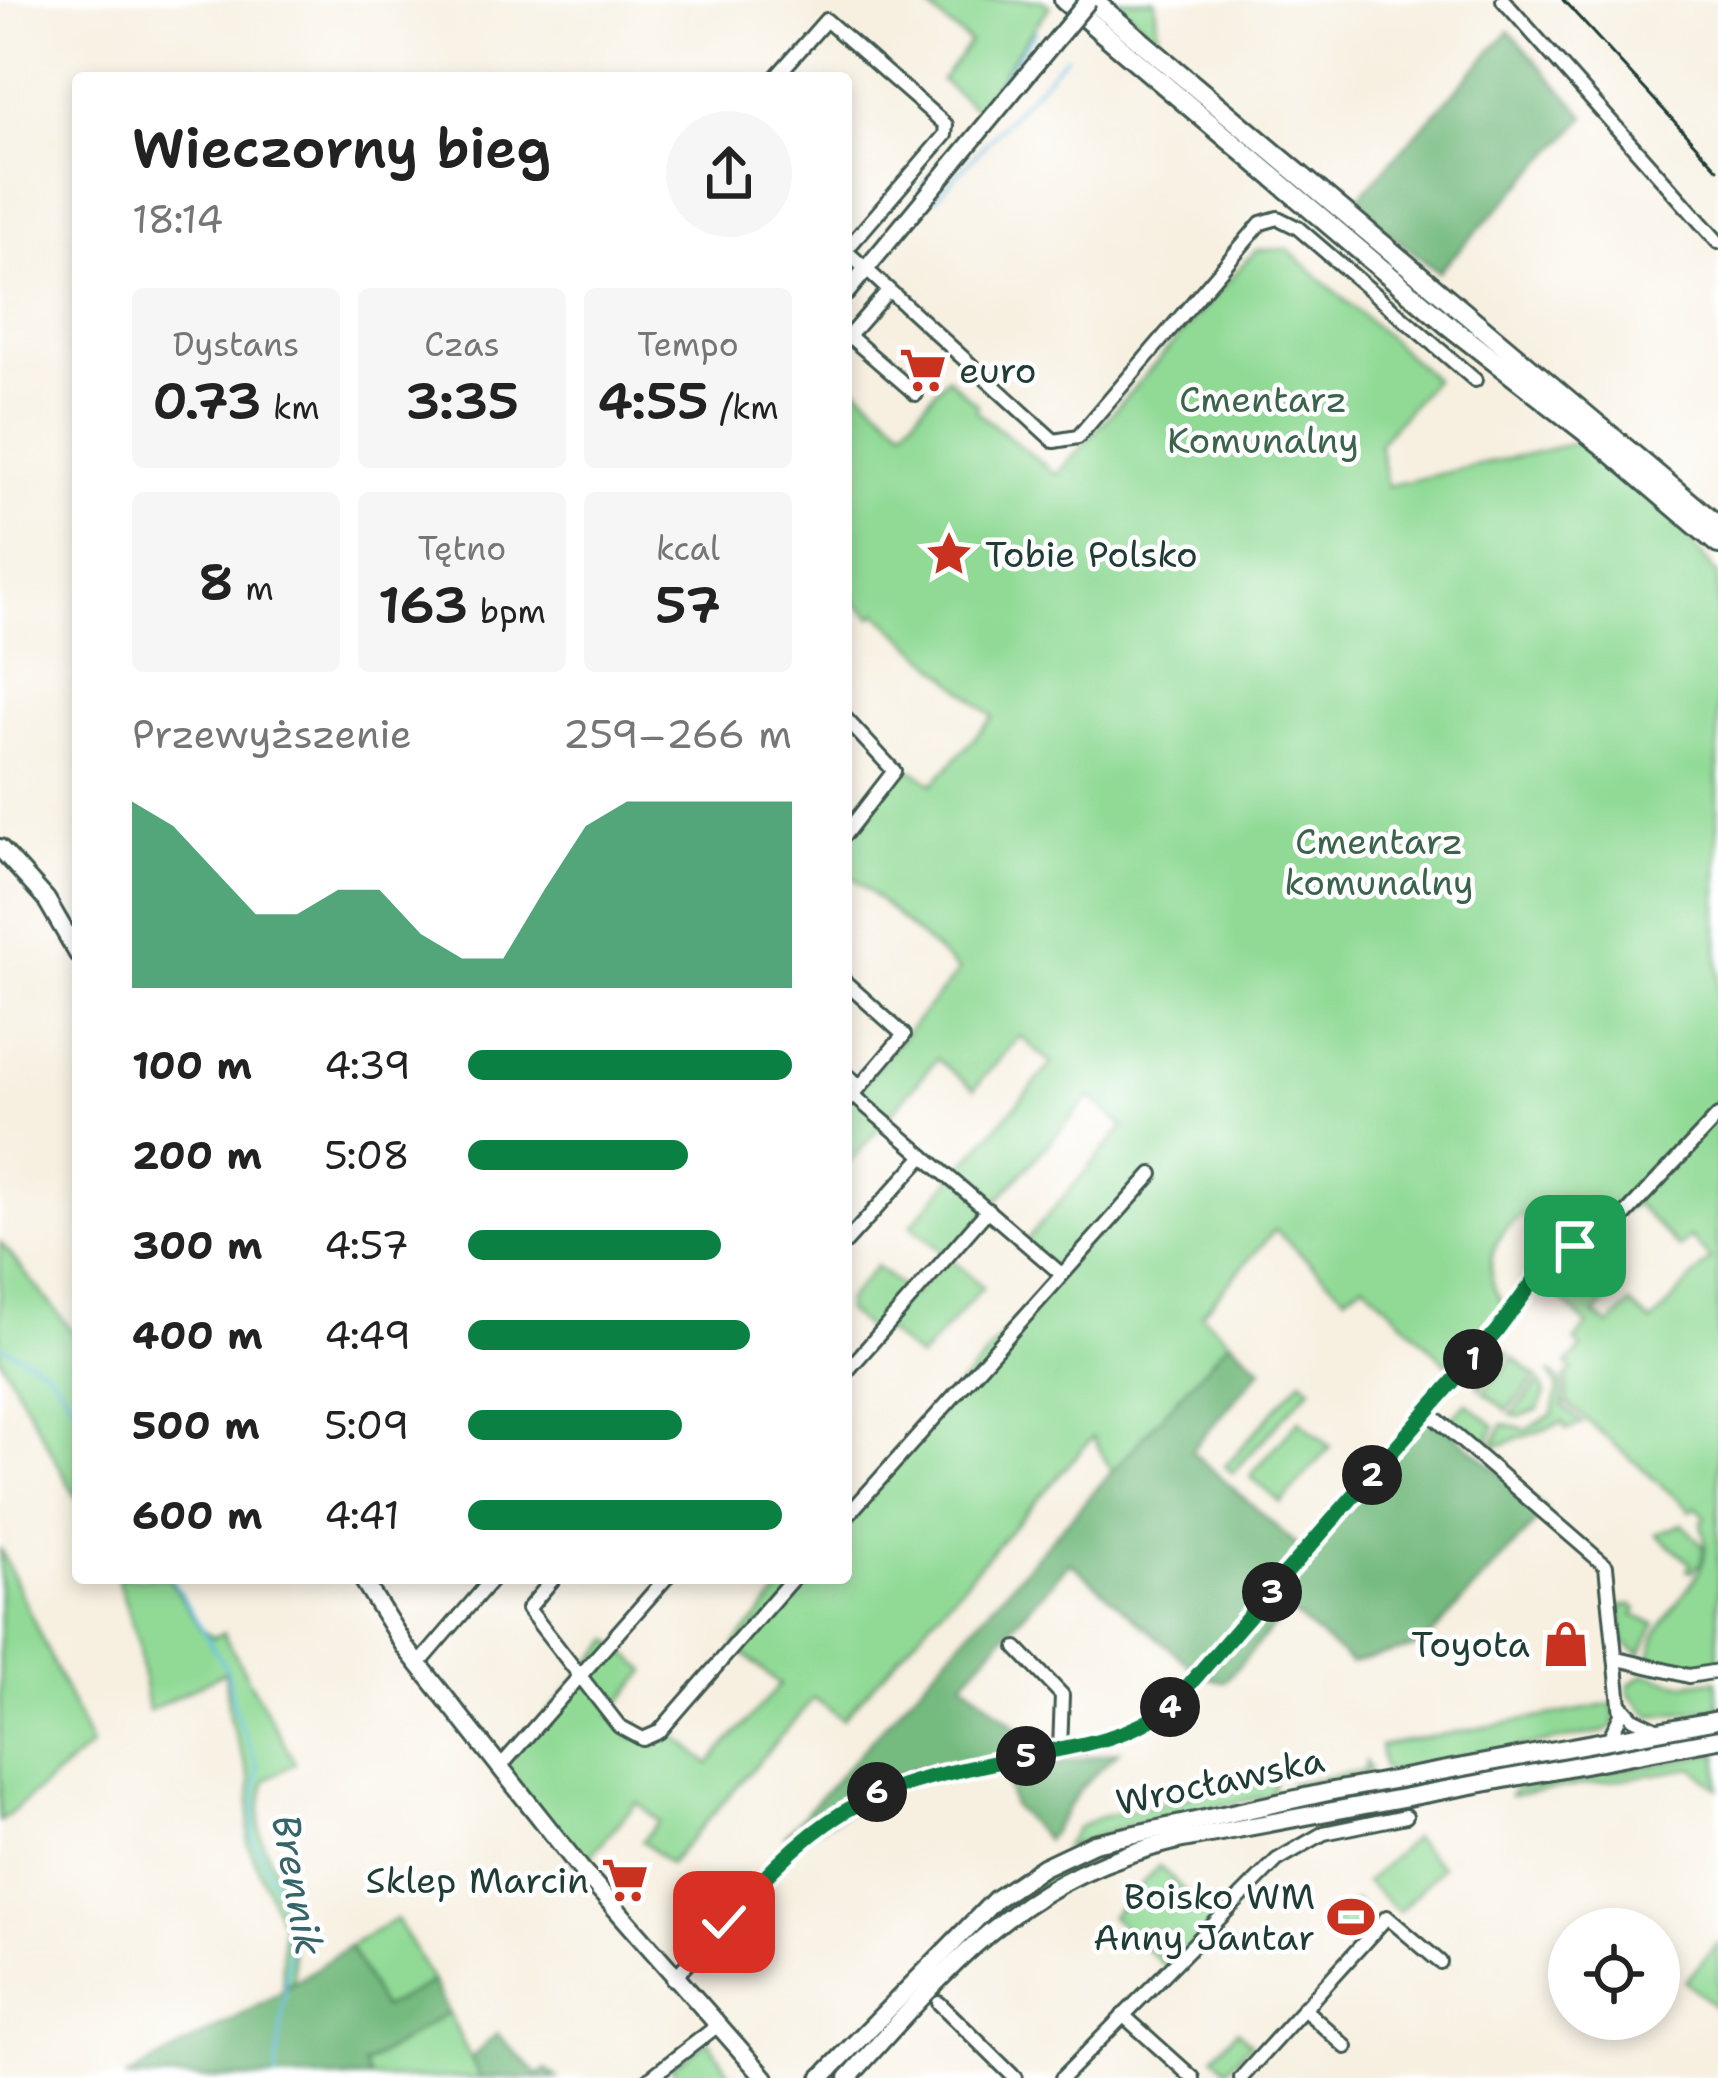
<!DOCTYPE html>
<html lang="pl">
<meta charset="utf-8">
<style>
:root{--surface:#fff;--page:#f6f6f6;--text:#222;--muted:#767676;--accent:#0b8043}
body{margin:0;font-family:"Shantell Sans",sans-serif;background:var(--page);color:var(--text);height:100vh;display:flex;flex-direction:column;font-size:45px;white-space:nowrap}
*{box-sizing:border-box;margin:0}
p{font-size:39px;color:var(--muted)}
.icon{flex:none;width:66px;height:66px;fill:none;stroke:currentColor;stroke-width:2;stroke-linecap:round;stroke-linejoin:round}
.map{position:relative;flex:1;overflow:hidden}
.details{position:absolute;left:72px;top:72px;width:780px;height:1512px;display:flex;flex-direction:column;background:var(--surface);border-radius:12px;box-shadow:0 6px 18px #0003}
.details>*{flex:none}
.buttons{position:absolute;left:1548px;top:1908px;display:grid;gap:24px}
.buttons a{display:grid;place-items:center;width:132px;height:132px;border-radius:50%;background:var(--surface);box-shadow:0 6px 18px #0003;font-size:60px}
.pin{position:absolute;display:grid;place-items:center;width:102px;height:102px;color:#fff;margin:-51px;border-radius:24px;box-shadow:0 6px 18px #0006}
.km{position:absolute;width:60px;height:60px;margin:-30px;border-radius:50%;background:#222;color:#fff;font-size:33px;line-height:60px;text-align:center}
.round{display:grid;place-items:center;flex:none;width:126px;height:126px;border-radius:63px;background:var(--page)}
.overview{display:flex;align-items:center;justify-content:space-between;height:204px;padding:0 60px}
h1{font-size:54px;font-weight:600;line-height:90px}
.stats{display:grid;grid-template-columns:repeat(3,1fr);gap:18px;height:204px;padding:12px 60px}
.stats div{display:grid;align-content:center;border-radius:12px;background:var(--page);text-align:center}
.stats b{font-size:51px;font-weight:600}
.stats small{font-size:33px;font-weight:400}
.stats p{font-size:33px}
.chart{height:336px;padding:24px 60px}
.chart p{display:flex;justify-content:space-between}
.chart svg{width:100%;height:216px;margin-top:12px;fill:var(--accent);opacity:.7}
ul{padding:0 60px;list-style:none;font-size:39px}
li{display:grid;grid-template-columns:192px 144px 1fr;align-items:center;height:90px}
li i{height:30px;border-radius:15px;background:var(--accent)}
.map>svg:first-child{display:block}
</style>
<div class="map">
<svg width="1718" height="2078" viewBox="0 0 1718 2078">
<rect width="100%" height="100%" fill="#fff"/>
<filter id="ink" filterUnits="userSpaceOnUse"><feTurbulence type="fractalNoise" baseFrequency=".00833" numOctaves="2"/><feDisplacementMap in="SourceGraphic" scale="24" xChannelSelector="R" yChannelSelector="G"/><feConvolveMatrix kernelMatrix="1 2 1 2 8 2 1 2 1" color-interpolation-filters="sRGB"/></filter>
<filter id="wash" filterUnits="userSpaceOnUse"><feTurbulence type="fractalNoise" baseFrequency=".004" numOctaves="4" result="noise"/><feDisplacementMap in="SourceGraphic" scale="48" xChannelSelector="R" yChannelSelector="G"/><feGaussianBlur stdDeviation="2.7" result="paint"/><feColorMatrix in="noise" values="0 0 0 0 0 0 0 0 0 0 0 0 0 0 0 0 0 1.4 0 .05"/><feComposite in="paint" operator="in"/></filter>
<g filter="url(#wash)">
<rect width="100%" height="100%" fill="#f7f0e1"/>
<g fill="#91da96" stroke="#588c65" stroke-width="3">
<polygon points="919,0 1042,0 1050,6 976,109 941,80 970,43"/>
<polygon points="1116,0 1155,0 1158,39"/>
<path d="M 1287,249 L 1434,379 L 1379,443 L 1387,486 L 1580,442 L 1691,532 L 1692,543 L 1718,575 L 1718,1663 L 1686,1668 L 1650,1657 C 1653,1648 1655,1637 1659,1629 C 1680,1590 1718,1572 1701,1524 L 1706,1517 L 1696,1507 L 1691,1511 L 1568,1404 L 1566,1377 L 1573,1370 L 1567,1364 L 1582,1348 L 1575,1341 L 1588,1325 L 1553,1292 L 1603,1291 L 1607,1301 L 1595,1314 L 1610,1326 L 1630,1304 L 1652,1323 L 1710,1259 L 1690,1237 L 1679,1248 L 1636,1204 L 1600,1225 C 1545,1172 1455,1241 1506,1309 L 1453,1369 L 1364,1283 L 1345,1295 L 1275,1230 L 1201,1314 L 1230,1340 L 1112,1472 L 1093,1437 L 843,1719 L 814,1698 L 669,1864 L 642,1841 L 659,1821 L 637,1802 L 580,1868 L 500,1767 L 611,1640 L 647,1671 L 610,1714 L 632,1737 L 664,1726 L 709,1764 L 780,1685 L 734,1645 L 793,1578 L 846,1578 L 846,1498 L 855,1506 L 1058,1273 L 1025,1242 L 1124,1127 L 1090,1097 L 948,1256 L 983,1287 L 919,1359 L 884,1330 L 877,1337 L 846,1311 L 846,1301 L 876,1266 L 912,1296 L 947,1256 L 911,1225 L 1052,1064 L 1020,1036 L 974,1089 L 937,1059 L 846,1167 L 846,1103 L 959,971 L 846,871 L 846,833 L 894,771 L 913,770 L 933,784 L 993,717 L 877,613 L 872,617 L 846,594 L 846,378 L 904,428 L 947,377 L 978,406 L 976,411 L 1057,475 L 1256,250 Z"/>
<polygon points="0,1242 78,1338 78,1501 0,1357"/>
<polygon points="1577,1256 1607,1284 1574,1284 1561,1273"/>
<polygon points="1499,1348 1510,1354 1480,1389 1471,1369 1485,1352"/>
<polygon points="1514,1358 1537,1377 1507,1411 1484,1392"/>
<polygon points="1549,1371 1562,1382 1564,1407 1582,1423 1566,1430 1563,1423 1492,1448 1503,1424 1526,1430 1553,1414 1558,1389"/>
<polygon points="1302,1379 1311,1387 1233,1473 1225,1466"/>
<polygon points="1540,1381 1545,1393 1539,1409 1519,1417 1511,1415"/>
<polygon points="1467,1403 1495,1426 1487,1446 1450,1419"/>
<polygon points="1299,1420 1330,1447 1281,1503 1250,1476"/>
<polygon points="1683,1524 1704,1548 1702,1562 1692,1572 1687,1570 1691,1564 1656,1534"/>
<polygon points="0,1548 91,1746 0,1822"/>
<path d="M 117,1578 L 168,1578 L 202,1630 L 213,1637 L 223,1633 L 295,1763 L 265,1780 C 251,1851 267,1837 285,1896 C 293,1923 293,1952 294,1980 L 283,1988 L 282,1924 L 248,1844 L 251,1780 L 229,1717 L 225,1672 L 148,1711 L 138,1643 Z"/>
<polygon points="1633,1605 1637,1609 1633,1615 1655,1624 1641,1654 1624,1643 1621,1606"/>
<polygon points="1644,1674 1685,1684 1716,1680 1718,1709 1650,1716 1629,1693 1629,1685"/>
<polygon points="1614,1704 1615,1723 1607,1731 1389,1772 1383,1768 1380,1746"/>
<polygon points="1718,1728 1718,1734 1605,1750 1235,1822 1082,1862 996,1914 836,2078 991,1911 1047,1872 1100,1849 1239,1816"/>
<polygon points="1718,1753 1718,1789 1693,1768 1510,1796 1514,1789"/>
<path d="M 1365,1762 L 1370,1770 C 1355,1783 1307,1794 1290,1784 L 1364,1770 Z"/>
<polygon points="1256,1773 1268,1774 1275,1784 1270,1796 1142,1821 1063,1848 1077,1828 1098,1818 1248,1782"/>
<polygon points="1413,1838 1441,1867 1399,1912 1366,1882"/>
<polygon points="1159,1866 1215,1921 1168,1969 1111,1916"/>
<polygon points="1355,1900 1368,1912 1346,1934 1334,1922"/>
<polygon points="396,1919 433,1982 382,2009 349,1946"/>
<polygon points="1718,1944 1718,2010 1685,1981"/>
<polygon points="448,2012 480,2078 370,2078 364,2066"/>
<polygon points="1237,2030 1251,2043 1227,2069 1214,2056"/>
<polygon points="709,2041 733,2078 679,2078 671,2068"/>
</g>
<g fill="#74ba7f" stroke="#4a7c5a" stroke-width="3">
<polygon points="1509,31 1586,117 1438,272 1353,204"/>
<polygon points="1230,1340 1262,1368 1191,1451 1305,1552 1427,1411 1546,1511 1423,1645 1351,1663 1288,1610 1224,1682 1201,1675 1070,1562 963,1681 1045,1752 896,1784 809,1833 785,1836"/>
<polygon points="1119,1751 1081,1788 1046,1840 1013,1806 1004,1775"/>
<polygon points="349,1946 382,2008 433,1982 448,2012 364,2065 370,2078 125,2078 269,2000"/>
<polygon points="497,2034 538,2075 546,2069 557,2078 480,2078 471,2058"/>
</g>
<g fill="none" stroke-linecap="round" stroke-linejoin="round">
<g stroke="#68bfe5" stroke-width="3">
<polyline points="996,86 1036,31"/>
<polyline points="920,190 983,106"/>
<polyline points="934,200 1067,55"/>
<polyline points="0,1345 47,1369 78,1412"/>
<polyline points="171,1578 227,1670 235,1712 258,1766 253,1838 280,1897 289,1953 276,2078"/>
</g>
</g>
</g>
<g filter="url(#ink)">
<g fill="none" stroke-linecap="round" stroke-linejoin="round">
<defs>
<g id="minor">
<polyline points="1503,0 1718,242"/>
<polyline points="775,78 826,20 946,125 945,135 846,250"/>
<polyline points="846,251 1054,441 1078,437 1261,223 1278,218 1298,228 1475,380"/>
<polyline points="849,336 916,394"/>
<polyline points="846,339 887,292"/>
<polyline points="846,719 894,771 846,833"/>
<polyline points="846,983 904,1035 846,1103"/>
<polyline points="846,1074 860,1086"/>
<polyline points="853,1095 1059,1272"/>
<polyline points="846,1242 924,1156"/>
<polyline points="846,1372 988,1210"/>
<polyline points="1427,1411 1606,1566 1621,1715 1610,1737"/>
<polyline points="846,1517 1152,1174"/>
<polyline points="554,1578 528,1609 619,1726 643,1739 659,1732 793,1578"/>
<polyline points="1017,1648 1062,1695 1060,1749"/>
<polyline points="1618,1659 1689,1676 1718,1671"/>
<polyline points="419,1664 493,1578"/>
<polyline points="1620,1704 1633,1718 1656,1729"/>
<polyline points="500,1767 666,1578"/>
<path d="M 673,1979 C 741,1909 794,1823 889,1787 C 978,1753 1089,1766 1168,1709 L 1495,1332 L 1552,1259 L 1612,1229 L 1718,1116"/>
<polyline points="939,2003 1015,2078"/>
<polyline points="1303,2008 1346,2047"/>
<polyline points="1123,2015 1193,2078"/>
<polyline points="650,2078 717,2026"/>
<polyline points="1062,2078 1277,1860 1324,1833 1406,1816"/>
<polyline points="1241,2078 1387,1917 1440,1962"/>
</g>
<polyline id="tertiary" points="846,293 1064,30"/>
<g id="secondary">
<polyline points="0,848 46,899 78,954"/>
<polyline points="362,1578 405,1647 580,1868 765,2078"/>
<polyline points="821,2078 996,1899 1043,1867 1094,1843 1333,1791 1718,1720"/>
<path d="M 848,2078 C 954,1962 1018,1878 1178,1840 L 1718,1739"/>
</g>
<g id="primary">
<polyline points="1064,0 1448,325 1601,444 1718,544"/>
<polyline points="1092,0 1718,526"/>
</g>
</defs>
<use href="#minor" stroke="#3f584e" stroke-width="18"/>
<use href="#tertiary" stroke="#3f584e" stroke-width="21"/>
<use href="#secondary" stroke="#3f584e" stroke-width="22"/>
<use href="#primary" stroke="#3f584e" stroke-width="24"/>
<use href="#minor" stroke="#fff" stroke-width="12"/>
<use href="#tertiary" stroke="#fff" stroke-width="15"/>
<use href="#secondary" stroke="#fff" stroke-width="16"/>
<use href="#primary" stroke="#fff" stroke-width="18"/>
<polyline stroke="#1f3d34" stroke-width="3" points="1563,0 1718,169"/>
<defs>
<polyline id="tertiary-bridge" points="1064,30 1089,0"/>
</defs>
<use href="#tertiary-bridge" stroke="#3f584e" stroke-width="21" stroke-linecap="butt"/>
<use href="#tertiary-bridge" stroke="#fff" stroke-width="15"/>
</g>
</g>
<g fill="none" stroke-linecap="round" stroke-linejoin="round" filter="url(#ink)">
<defs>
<path id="route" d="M 724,1922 C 835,1796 870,1788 1030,1755 C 1080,1745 1126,1739 1168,1709 L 1496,1332 L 1542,1270 L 1575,1246"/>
</defs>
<use href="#route" stroke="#fff" stroke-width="24"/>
<use href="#route" stroke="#0b8043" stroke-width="15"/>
</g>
<defs>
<symbol id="supermarket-bare" viewBox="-9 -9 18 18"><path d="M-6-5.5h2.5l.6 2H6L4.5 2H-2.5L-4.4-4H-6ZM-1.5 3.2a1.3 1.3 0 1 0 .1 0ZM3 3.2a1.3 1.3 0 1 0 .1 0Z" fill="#c8321e" stroke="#fff" stroke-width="2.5" paint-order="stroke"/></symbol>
<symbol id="sight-bare" viewBox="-9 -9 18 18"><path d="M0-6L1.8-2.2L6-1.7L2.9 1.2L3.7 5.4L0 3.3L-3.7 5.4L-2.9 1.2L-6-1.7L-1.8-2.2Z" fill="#c8321e" stroke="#fff" stroke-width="2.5" paint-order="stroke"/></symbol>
<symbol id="shop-bare" viewBox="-9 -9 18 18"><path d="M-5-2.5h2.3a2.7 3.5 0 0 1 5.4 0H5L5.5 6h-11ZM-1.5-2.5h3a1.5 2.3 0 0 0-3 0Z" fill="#c8321e" stroke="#fff" stroke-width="2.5" paint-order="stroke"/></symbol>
<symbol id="stadium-bare" viewBox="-9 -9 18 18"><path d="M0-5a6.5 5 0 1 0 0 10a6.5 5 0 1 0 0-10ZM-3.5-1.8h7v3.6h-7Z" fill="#c8321e" stroke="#fff" stroke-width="2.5" paint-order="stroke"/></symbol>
</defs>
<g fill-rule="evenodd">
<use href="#supermarket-bare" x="890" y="337" width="66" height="66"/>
<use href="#sight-bare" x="916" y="521" width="66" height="66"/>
<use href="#shop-bare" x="1533" y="1611" width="66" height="66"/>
<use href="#supermarket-bare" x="592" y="1847" width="66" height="66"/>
<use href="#stadium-bare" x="1318" y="1884" width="66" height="66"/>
</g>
<g text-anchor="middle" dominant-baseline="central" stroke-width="9" stroke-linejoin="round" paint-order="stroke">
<g font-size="36" fill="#1f3d34" stroke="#fff" text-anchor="end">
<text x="959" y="370" text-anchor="start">euro</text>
<text x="985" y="554" text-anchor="start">Tobie Polsko</text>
<text x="1530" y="1644">Toyota</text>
<text x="589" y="1880">Sklep Marcin</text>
<text x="1315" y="1896">Boisko WM<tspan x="1315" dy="41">Anny Jantar</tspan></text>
</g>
<g font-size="36" fill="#3c644c" stroke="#fff">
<text x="1263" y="399">Cmentarz<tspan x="1263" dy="41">Komunalny</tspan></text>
<text x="1379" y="841">Cmentarz<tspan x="1379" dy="41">komunalny</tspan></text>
</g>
<g font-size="36" fill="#1f3d34" stroke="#fff">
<text transform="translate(1220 1781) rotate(-12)">Wrocławska</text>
</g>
<g font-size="39" font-style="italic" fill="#356469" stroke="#fff">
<text transform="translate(298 1885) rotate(80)">Brennik</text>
</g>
</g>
</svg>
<div class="buttons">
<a><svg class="icon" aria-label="locate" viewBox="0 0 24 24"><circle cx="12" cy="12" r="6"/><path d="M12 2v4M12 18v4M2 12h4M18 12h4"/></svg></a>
</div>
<div class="pin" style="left:1575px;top:1246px;background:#1e9e55"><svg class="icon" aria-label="arrive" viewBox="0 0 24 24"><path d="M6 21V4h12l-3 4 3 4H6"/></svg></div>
<div class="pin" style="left:724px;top:1922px;background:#d93025"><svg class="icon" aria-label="check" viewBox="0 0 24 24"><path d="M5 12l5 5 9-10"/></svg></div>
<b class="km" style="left:1473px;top:1359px">1</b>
<b class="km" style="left:1372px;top:1475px">2</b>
<b class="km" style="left:1272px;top:1592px">3</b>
<b class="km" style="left:1170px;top:1707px">4</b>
<b class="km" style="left:1026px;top:1756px">5</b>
<b class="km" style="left:877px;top:1792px">6</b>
<section class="details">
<div class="overview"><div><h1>Wieczorny bieg</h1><p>18:14</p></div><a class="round"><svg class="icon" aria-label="share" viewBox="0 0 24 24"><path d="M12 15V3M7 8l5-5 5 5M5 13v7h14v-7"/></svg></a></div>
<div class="stats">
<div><p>Dystans</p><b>0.73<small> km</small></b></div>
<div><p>Czas</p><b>3:35</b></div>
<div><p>Tempo</p><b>4:55<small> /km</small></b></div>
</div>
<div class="stats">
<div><b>8<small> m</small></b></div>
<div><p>Tętno</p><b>163<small> bpm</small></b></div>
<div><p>kcal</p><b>57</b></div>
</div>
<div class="chart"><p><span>Przewyższenie</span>259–266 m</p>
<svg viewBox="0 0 160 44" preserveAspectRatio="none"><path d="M0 44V6L10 11L20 20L30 29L40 29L50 24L60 24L70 33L80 38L90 38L100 24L110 11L120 6L130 6L140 6L150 6L160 6V44z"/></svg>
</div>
<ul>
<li><b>100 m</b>4:39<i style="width:100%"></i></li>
<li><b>200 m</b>5:08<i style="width:68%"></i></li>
<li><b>300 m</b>4:57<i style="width:78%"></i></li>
<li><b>400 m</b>4:49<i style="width:87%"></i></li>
<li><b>500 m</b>5:09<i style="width:66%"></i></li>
<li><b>600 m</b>4:41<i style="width:97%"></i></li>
</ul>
</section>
</div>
